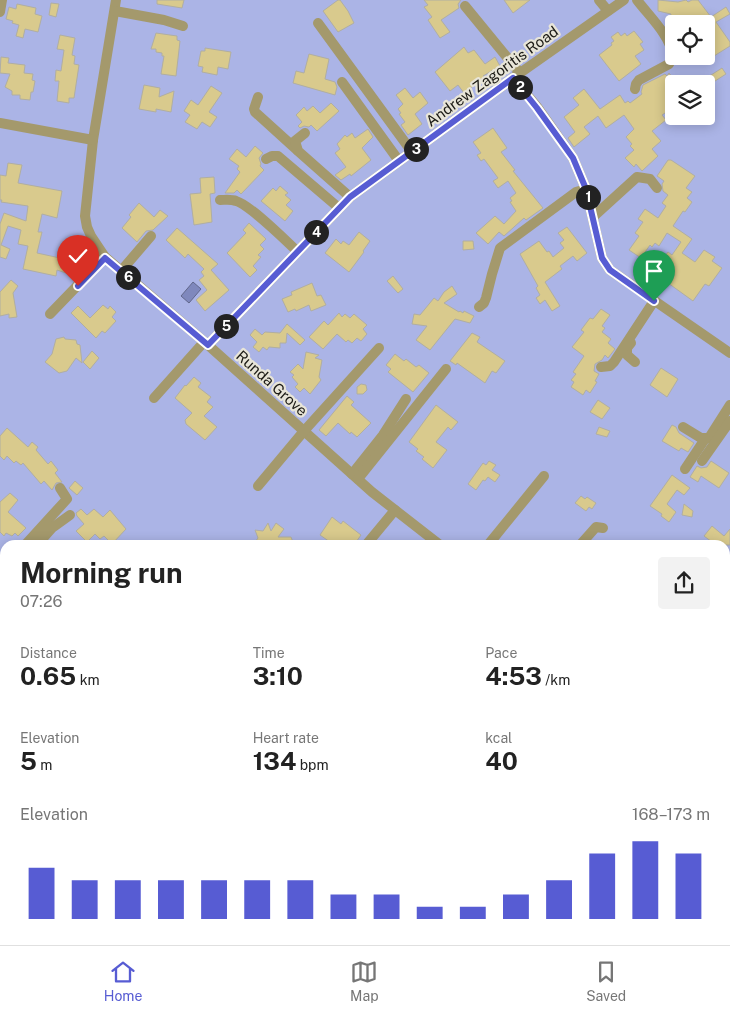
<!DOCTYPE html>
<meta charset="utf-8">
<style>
:root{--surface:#fff;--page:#f2f2f2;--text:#222;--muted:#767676;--line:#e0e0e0;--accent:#575cd3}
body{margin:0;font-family:"Public Sans",sans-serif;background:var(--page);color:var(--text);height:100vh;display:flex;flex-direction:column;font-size:19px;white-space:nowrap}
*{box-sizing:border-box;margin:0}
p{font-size:16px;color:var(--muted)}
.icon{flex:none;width:28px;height:28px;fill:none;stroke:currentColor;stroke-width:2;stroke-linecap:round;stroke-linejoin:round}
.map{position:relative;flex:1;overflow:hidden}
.panel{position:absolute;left:0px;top:540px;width:730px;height:405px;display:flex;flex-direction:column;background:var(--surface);border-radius:15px 15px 0 0;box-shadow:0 2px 12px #0003}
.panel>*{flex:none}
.controls{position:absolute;left:665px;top:15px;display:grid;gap:10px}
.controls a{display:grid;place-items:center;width:50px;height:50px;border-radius:5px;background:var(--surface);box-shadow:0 2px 12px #0003;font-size:25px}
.pin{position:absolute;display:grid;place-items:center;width:42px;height:42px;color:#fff;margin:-51px -21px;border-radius:50% 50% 50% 0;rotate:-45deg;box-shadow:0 0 5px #0007}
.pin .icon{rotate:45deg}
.km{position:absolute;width:25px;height:25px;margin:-12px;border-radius:50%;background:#222;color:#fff;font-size:14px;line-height:25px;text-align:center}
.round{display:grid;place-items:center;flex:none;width:52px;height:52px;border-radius:5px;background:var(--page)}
.head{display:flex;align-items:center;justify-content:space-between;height:85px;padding:0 20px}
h1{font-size:28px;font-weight:700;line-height:38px}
.figures{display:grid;grid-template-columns:repeat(3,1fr);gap:8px;height:85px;padding:5px 20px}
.figures div{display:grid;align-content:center}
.figures b{font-size:25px;font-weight:700}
.figures small{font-size:14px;font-weight:400}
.figures p{font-size:14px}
.chart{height:140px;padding:10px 20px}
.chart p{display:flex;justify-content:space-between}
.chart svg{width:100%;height:90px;margin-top:5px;stroke:var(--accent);stroke-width:6}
.menu{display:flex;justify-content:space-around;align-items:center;height:70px;border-top:1px solid var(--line);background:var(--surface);font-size:14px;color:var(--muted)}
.menu a{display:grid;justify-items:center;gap:2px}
.menu .on{color:var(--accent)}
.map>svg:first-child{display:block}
</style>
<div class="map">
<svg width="730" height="945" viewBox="0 0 730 945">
<rect width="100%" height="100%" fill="#e8e5d8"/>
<path fill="#abb4e6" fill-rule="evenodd" d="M 0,0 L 730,0 L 730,945 L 0,945 ZM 674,24 L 706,24 L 706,56 L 674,56 ZM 674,84 L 706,84 L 706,116 L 674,116 ZM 5,545 L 725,545 L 725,940 L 5,940 Z"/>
<polygon fill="#7f88bd" stroke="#61678b" points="193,282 201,289 189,303 181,296"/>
<g fill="#d9ca8d" stroke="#b0aea2">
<polygon points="157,0 184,0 182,8 157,4"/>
<polygon points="338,0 340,0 348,11 354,23 338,32 323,11"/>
<polygon points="424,0 461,0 458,4 459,8 441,20 450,32 440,38 428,20 432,17 424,7 428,5"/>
<polygon points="504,0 530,0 513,13"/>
<polygon points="658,0 678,2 686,0 688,2 692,0 698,0 711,17 726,7 730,14 716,22 730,42 730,46 706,61 706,24 686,24 680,18 670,18 671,14 658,11"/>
<polygon points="51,3 59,4 56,17 49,15"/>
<polygon points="17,4 36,8 35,14 42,16 38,32 25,29 23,38 16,36 19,25 12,23 13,21 6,19 9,7 16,9"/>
<polygon points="634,31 643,42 640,44 644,50 635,56 641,64 619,81 599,55 612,45 611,43 614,41 611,37 618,32 621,36 625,33 627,36"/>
<polygon points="156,33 177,36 177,40 180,41 176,76 161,74 164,56 162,56 162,53 156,52 156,49 151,49"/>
<polygon points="60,35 75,38 72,55 75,56 74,64 79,65 74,98 69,98 69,103 57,101 59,81 55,81 56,70 61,71 64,50 57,49"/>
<polygon points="464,47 468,53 474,50 485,64 495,57 500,66 483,76 485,77 464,93 458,85 450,91 435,72"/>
<polygon points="205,48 231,52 228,69 218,67 217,75 202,72 203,67 198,66 201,51 205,51"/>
<polygon points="309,54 329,59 325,79 335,82 337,87 335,95 293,83 296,71 304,73"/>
<polygon points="1,57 9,58 8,63 25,65 24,73 33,74 32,80 35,81 33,92 31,92 30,100 20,99 20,95 12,95 12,91 5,87 10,74 0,73"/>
<polygon points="722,68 726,74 712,83 708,77"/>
<polygon points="669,73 676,82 674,83 674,96 666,102 671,109 662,115 666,120 652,131 661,141 652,149 658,156 642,171 636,164 634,167 625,158 634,150 630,146 632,144 626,137 634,129 624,115 606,128 598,116 584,127 590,134 574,147 568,138 575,132 564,117 579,105 573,98 584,89 600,109 620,95 625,103 628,101 630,103 642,94 641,92 643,85 665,74 667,76"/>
<polygon points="144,85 160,88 159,97 174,91 171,112 156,109 156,112 139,109"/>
<polygon points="211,86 222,93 209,112 217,117 210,127 202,122 197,129 185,122 190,115 184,111 191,100 198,105"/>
<polygon points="405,88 413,98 420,92 428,103 415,114 422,124 408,135 401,125 405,122 399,114 401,113 398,109 403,104 396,95"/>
<polygon points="331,103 339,111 317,131 311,125 309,127 304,126 300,128 298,126 302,122 296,115 304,107 307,111 313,106 320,113"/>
<polygon points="493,128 507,148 501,152 515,170 513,171 543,208 526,220 524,218 504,236 499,232 488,244 476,233 495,216 504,224 516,211 510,202 512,201 510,198 516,193 508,181 498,188 493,181 498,178 484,159 481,161 477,155 481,153 473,142"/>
<polygon points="368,129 373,137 362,148 371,160 351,176 350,174 341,180 335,175 346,167 335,153 340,149 337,144 345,135 347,137 352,133 355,138"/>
<polygon points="255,146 263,153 259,158 261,164 260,166 264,170 241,194 237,190 234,193 225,193 240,172 237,169 239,166 229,159 237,149 246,157"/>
<polygon points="668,160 671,160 695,176 686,188 692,192 687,198 692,202 685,212 683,211 673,226 692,239 682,253 695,262 704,250 715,257 712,261 722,268 709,286 705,284 693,301 668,283 673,276 663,269 668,262 663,258 668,252 672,255 681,242 667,233 659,246 655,243 652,247 650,245 641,258 629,250 639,236 635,233 643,222 638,219 645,209 658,218 666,206 662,203 668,195 663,191 662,184 664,181 657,176"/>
<polygon points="8,163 22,165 18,183 62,191 57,218 42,214 38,232 42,232 37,253 60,258 59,263 71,266 69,274 57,270 56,276 23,269 28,246 18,244 21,230 8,226 1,245 10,249 6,259 0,257 0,224 4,213 26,221 28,206 1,202 2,200 0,200 0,175 6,176"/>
<polygon points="214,177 215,193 210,194 212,222 194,225 190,194 201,193 200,178"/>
<polygon points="280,186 288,193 285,195 291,200 286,205 293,211 285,221 261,201 273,188 276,191"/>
<polygon points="139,203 154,217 160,210 168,216 153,230 146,231 137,242 122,228 131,217 129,215"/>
<polygon points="249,223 266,239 260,245 264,249 258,255 261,257 253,266 257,270 250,277 227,253 246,233 243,230"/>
<polygon points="567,227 587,253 577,261 573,256 560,266 562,269 545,282 560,306 552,311 545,300 540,304 536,298 540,295 536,288 538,286 520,254 539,241 547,252 549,251 553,257 564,248 560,243 564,240 558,233"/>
<polygon points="177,228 218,264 211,270 229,290 205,311 196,300 207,290 199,280 204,276 201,272 204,269 188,254 185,258 166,240"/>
<polygon points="359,232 370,241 363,251 364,252 349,272 325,253 336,239 341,244 343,241 349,245"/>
<polygon points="463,241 473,241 474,249 463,250"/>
<polygon points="393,276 403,289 398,293 387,281"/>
<polygon points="11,280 18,286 13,293 17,317 9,318 9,314 0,316 0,292"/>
<polygon points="312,283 317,296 321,295 326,305 311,311 309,305 296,311 295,309 288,312 282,299 292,295 291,292"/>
<polygon points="452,286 457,294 444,303 459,312 460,311 463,313 464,311 474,316 470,323 455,319 430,350 416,340 427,326 412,324 414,314 420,315 434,298 438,301 444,292"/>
<polygon points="103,305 108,309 110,306 116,312 112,317 116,321 105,333 102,331 96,338 71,313 78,306 90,318"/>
<polygon points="601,309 610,315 602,326 605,328 602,332 611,339 608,343 615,349 608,358 605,355 602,360 595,364 594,371 599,374 595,381 597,382 590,393 586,390 583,395 571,387 574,382 571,380 576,374 573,372 584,356 572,347 584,332 581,330 590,318 593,319"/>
<polygon points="339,313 342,317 345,314 350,318 354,314 367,325 363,329 367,334 361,341 357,338 352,343 348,340 346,342 337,334 323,349 309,337 324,321 328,325"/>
<polygon points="287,324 305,340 300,345 287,333 286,343 280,343 280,348 269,347 267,350 263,347 259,352 253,347 257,342 250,335 255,329 262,335 265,332 280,333"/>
<polygon points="472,333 480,337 477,342 505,361 496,373 492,371 485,383 457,363 456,365 450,361"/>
<polygon points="64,337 65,339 76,340 77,344 80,345 82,363 76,358 67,371 59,373 45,362 52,354 56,339"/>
<polygon points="92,351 99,358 90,369 83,362"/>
<polygon points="306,352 319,355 315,358 322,360 319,377 321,380 310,394 304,388 300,392 295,387 298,384 292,377 294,375 290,372 298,364 303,369"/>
<polygon points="395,354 404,361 406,359 416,367 419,365 429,373 413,392 388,372 391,369 386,365"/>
<polygon points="661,368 678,379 667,397 650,385"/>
<polygon points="194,377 201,383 198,387 211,397 207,402 213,407 204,416 217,427 205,440 186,424 185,420 192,413 175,398 185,385 186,386"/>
<polygon points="361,384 366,385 367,390 363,394 357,394 357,387"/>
<polygon points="347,396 354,402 351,405 371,423 357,437 351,432 350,434 338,423 326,436 319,430"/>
<polygon points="598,400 610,408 602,419 590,412"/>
<polygon points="436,405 458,422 451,430 448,427 436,442 447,450 433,468 422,459 424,457 416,451 418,449 409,442"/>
<polygon points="672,425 676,427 679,433 694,443 688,452 681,448 679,451 662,441"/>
<polygon points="599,427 610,431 607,437 596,434"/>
<polygon points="7,428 28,447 32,442 38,447 36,450 48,464 51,461 58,470 55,473 62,482 56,483 52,490 44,481 41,484 23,463 21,465 16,461 14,463 7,456 4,460 0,456 0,436"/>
<polygon points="489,461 496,465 492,470 500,475 495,482 488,477 485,481 483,480 476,490 468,484 483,463 486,465"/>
<polygon points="711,461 729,473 719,488 701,476 698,482 690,477 697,466 701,468 707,467"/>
<polygon points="672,475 690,488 684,495 677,490 667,504 676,512 669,522 661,516 662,514 650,506"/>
<polygon points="75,481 83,488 77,495 69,488"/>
<polygon points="10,493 18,500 8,512 26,528 18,536 15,533 12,536 6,533 4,536 0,532 0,502"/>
<polygon points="581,496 585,499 587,497 596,503 592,509 589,507 586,511 575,503"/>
<polygon points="684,504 693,511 692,517 682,515"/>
<polygon points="81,509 87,515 94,509 103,517 110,510 126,529 112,544 104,536 100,539 95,534 87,542 76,531 84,524 77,516 76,513"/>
<polygon points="332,517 341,524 343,521 361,535 354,545 328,545 330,542 320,535"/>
<polygon points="268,523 271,531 276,523 284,529 278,537 291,537 293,542 291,545 253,545 258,538 255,530 263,531"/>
<polygon points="712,526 724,536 730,529 730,545 716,545 704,536"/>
</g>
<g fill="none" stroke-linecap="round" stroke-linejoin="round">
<g stroke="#a4996c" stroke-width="10">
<polyline points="116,0 93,140 85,216 87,227 91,236 105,257 208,345 372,492 440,545"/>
<polyline points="599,0 608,11"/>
<polyline points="465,6 520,73"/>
<polyline points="115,11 164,20 183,26"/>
<polyline points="0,12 2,0"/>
<polyline points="318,23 412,152"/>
<polyline points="513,78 537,107 573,158 586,189 602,258 610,270 730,353"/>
<polyline points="342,82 399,161"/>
<path d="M 635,89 L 636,84 L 639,80 L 669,64 L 673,56 C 670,35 649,16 637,0"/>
<polyline points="258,97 254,109 255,112 297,150"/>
<polyline points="0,123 93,140"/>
<polyline points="305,133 295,141 298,151 350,197"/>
<polyline points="266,159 272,156 278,156 339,208"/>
<path d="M 220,200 C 225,200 231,199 236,201 C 250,205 284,239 297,251"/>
<polyline points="593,217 637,177 650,179 657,188"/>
<polyline points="121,271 151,236"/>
<polyline points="479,307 484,303 486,298 492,274 500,248 576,192 586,189"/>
<polyline points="50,314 105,257"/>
<polyline points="631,343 627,348 627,355 635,362"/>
<polyline points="208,345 350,197 520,73 624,0"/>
<polyline points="601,367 610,366 614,362 654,301"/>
<polyline points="154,398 204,342"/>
<polyline points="683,427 701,438 709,438 730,405"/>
<polyline points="702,461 730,421"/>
<polyline points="685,469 705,439"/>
<polyline points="352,474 383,435 406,399"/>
<polyline points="358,479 446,369"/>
<polyline points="258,486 304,431 379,348"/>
<polyline points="25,545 67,499 60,488"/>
<polyline points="37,545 52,528 70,515"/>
<polyline points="366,545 395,510"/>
<polyline points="488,545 544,476"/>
<polyline points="580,545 596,527 603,528"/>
<polyline points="0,572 5,566"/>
<polyline points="4,582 5,580"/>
<polyline points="0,595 5,589"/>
<polyline points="0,606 5,601"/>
<polyline points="5,626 5,627"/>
<polyline points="725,687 730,681"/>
<polyline points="725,709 730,703"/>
<polyline points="725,779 730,772"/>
<polyline points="0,905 5,909"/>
<polyline points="0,940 30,945"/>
<polyline points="237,940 243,945"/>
<polyline points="453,940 459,945"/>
<polyline points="41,945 45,940"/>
<polyline points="353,945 357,940"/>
</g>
</g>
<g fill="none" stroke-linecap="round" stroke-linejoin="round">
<defs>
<polyline id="route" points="78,286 105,258 208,345 350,197 513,78 537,108 573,158 586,189 602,258 610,270 654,301"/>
</defs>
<use href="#route" stroke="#fff" stroke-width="10"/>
<use href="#route" stroke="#575cd3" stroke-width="6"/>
</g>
<g text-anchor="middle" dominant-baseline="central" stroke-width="4.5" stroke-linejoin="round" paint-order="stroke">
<g font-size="15" fill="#1b1a15" stroke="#e8e5d8">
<text transform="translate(492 76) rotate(-36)">Andrew Zagoritis Road</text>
<text transform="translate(272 383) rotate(42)">Runda Grove</text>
</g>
</g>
</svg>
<div class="controls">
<a><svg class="icon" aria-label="locate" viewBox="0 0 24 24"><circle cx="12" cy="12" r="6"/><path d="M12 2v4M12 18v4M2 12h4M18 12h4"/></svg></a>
<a><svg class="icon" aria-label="layers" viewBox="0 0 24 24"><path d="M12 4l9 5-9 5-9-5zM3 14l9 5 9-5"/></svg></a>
</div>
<div class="pin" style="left:654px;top:301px;background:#1e9e55"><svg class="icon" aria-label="arrive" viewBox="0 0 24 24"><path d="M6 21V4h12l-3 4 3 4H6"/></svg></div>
<div class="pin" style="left:78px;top:286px;background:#d93025"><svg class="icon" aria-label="check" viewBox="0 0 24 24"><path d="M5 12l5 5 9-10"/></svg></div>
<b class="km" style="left:588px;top:197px">1</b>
<b class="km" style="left:520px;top:87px">2</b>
<b class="km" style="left:416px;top:149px">3</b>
<b class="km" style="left:316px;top:232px">4</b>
<b class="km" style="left:226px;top:326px">5</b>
<b class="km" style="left:128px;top:277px">6</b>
<section class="panel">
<div class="head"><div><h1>Morning run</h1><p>07:26</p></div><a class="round"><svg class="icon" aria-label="share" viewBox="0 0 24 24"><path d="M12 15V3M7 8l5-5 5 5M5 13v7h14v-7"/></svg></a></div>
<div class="figures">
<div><p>Distance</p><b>0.65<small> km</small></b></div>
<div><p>Time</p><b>3:10</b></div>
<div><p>Pace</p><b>4:53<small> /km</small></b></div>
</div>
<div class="figures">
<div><p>Elevation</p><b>5<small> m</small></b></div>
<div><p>Heart rate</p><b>134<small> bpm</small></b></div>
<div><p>kcal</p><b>40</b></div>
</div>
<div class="chart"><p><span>Elevation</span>168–173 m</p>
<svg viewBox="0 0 160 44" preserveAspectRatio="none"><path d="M5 44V19M15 44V25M25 44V25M35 44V25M45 44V25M55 44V25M65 44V25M75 44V32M85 44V32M95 44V38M105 44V38M115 44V32M125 44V25M135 44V12M145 44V6M155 44V12"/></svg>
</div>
</section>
</div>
<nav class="menu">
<a class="on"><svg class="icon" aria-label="home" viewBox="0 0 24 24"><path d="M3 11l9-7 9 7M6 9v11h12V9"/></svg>Home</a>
<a><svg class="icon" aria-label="map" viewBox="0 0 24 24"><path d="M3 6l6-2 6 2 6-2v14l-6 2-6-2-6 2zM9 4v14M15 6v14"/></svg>Map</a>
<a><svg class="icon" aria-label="saved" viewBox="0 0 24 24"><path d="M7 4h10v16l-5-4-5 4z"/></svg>Saved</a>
</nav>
